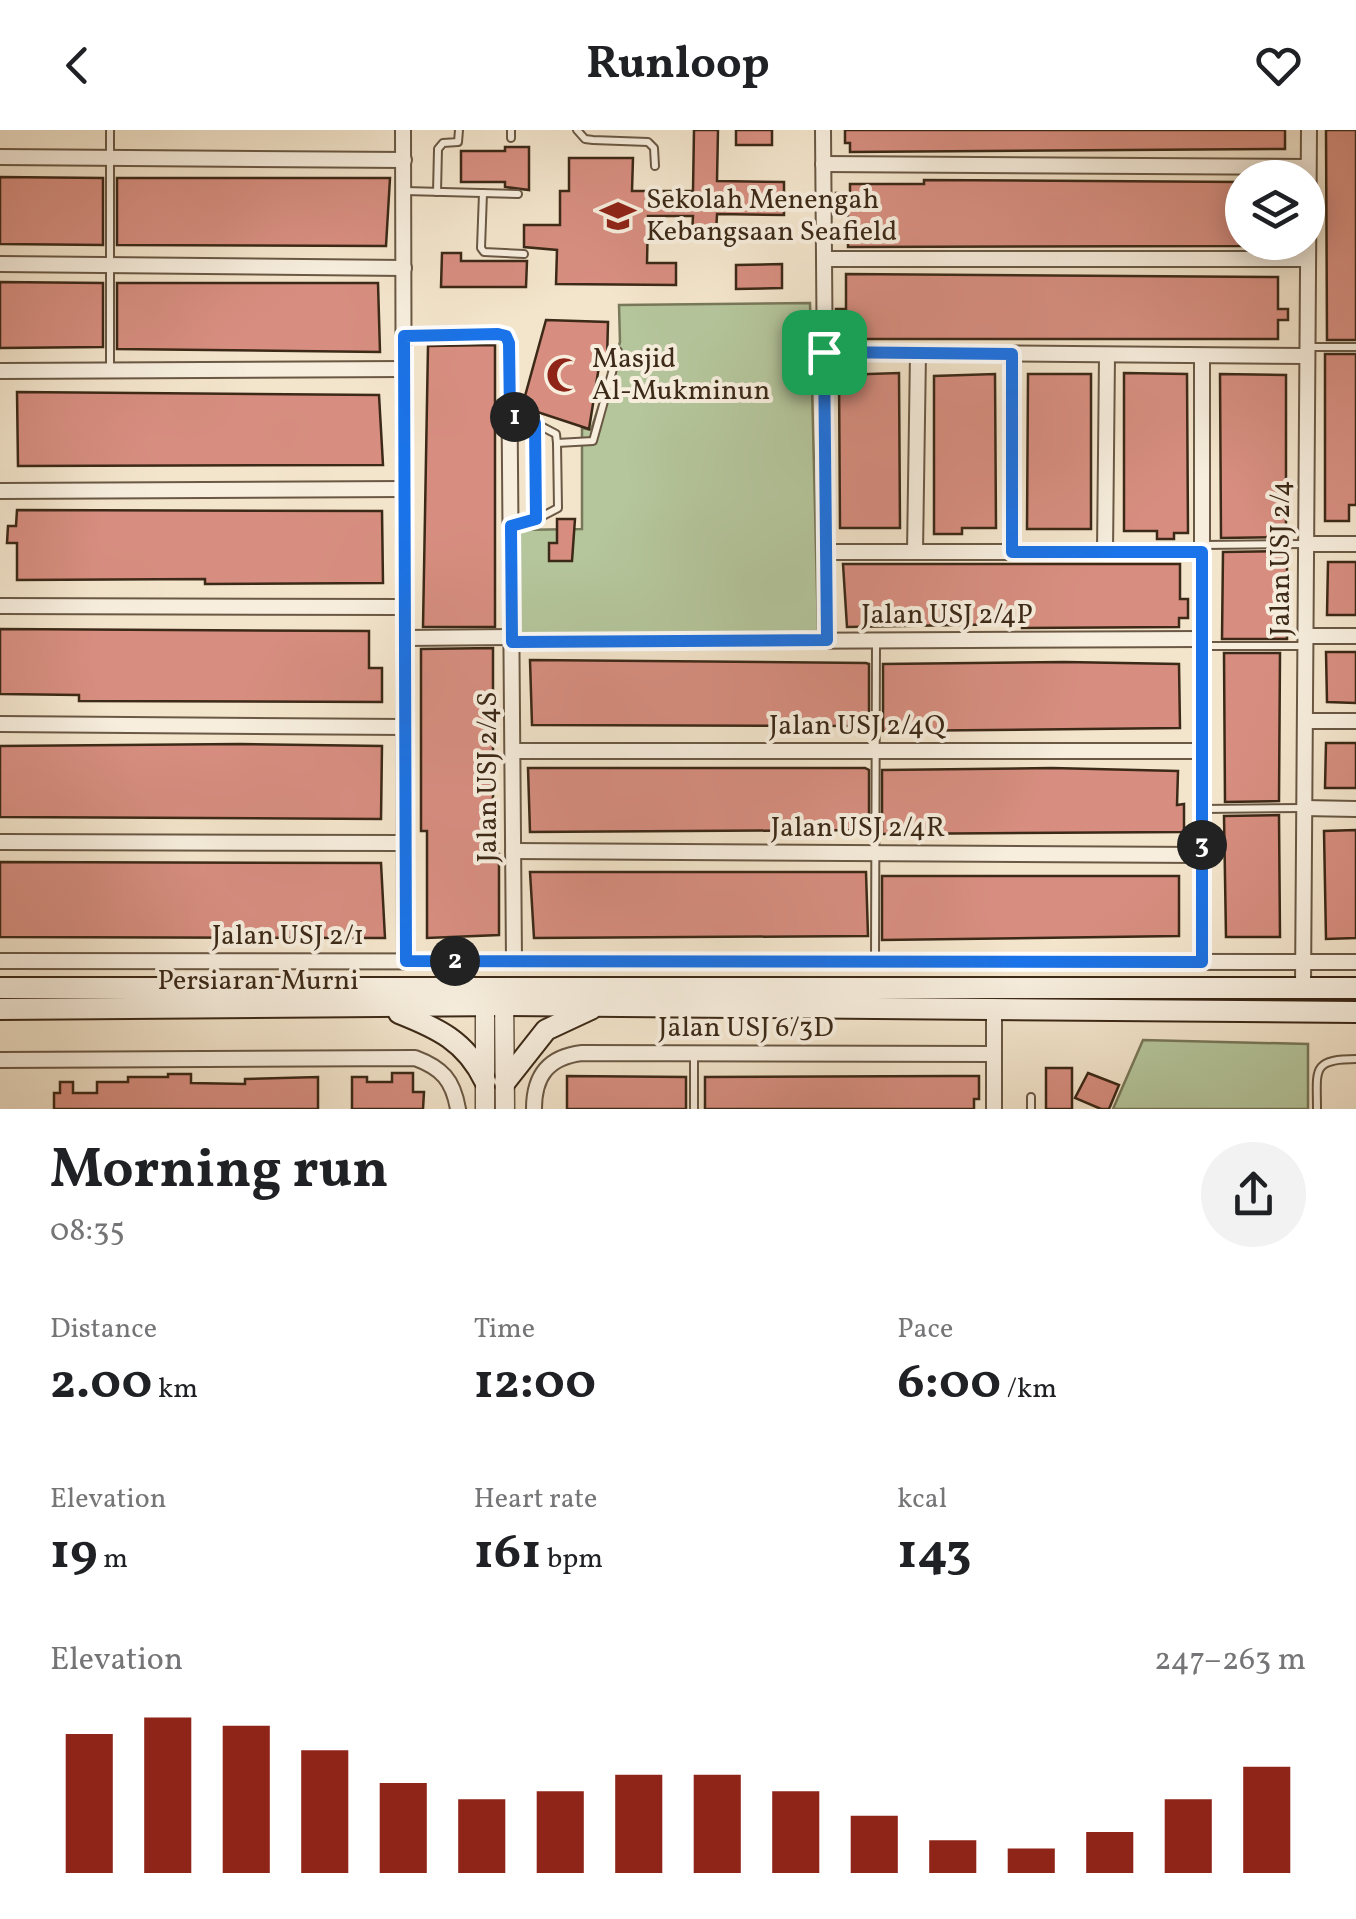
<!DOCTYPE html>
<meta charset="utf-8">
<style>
:root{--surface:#fff;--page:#f2f2f2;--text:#202124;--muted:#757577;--accent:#8f2418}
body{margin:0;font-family:Vollkorn,serif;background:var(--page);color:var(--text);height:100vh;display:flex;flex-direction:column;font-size:38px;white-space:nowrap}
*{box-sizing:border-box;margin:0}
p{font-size:32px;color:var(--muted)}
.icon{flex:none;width:55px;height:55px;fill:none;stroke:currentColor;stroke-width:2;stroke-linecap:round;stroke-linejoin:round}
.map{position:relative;height:979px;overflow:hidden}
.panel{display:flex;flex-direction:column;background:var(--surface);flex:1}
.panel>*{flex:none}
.buttons{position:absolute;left:1225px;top:30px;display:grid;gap:20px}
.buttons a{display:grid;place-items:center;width:100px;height:100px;border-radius:50%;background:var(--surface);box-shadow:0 5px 25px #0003;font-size:50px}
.pin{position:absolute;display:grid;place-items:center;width:85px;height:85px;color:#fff;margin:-42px;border-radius:20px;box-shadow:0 5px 15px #0006}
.km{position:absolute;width:50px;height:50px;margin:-25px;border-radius:50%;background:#222;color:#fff;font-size:28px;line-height:50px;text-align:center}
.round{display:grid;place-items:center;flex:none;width:105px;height:105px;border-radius:52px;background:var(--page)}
.head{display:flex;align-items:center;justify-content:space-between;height:170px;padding:0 50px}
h1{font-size:55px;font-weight:700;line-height:75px}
.figures{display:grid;grid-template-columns:repeat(3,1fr);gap:15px;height:170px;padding:10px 50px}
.figures div{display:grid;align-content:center}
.figures b{font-size:50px;font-weight:700}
.figures small{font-size:28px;font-weight:400}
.figures p{font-size:28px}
.chart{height:280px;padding:20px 50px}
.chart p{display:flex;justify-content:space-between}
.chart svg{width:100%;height:180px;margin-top:10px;stroke:var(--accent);stroke-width:6}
header{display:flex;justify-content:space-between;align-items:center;height:130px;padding:0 50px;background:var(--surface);font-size:45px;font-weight:700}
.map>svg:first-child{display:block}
</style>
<header><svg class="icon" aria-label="back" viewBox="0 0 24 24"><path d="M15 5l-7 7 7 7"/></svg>Runloop<svg class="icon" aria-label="heart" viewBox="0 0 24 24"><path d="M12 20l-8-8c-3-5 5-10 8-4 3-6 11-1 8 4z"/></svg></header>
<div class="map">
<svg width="1356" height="979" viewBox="0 0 1356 979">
<rect width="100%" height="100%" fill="#f3e5cc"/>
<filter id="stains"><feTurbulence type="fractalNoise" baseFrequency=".002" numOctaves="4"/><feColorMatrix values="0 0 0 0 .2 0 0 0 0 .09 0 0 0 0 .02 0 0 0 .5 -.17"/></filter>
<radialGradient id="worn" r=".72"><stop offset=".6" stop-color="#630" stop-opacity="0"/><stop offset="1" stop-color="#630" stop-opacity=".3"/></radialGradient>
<g fill="#b5c69c" stroke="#78785a" stroke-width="2.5">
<polygon points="810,173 818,502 517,506 515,400 582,399 582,298 591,300 620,212 619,175"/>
<polygon points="1143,910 1308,914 1308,979 1113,979"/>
</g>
<g fill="#d78e80" stroke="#3c2917" stroke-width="2.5">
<polygon points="694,0 718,0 717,51 784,52 784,85 717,84 716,105 692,105 693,86 648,86 647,133 676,133 676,155 556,154 557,120 524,117 524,95 560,95 560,61 569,61 569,28 633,28 632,61 693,61"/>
<rect x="736" y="0" width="36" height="15"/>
<polygon points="845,0 1285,0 1285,19 850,22 850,13 845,13"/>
<polygon points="1326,0 1356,0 1356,210 1327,210"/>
<polygon points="505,17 529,17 529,60 505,57 505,52 461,52 461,21 505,21"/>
<polygon points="0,47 103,48 103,115 0,114"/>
<polygon points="117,48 390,48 386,116 117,115"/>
<polygon points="924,50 1242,52 1242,116 848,117 848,81 836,81 836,63 850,63 850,54 924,54"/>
<polygon points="442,123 461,123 461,131 527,131 526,157 441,157"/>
<polygon points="782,134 782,158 736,159 736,135"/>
<polygon points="846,144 1278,147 1278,179 1288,179 1288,190 1278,190 1278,209 847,209 847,197 836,197 836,179 846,179"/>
<polygon points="0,152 103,153 103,217 0,218"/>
<polygon points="117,153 378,153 380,222 117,219"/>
<polygon points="546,190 608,192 607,231 600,230 589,299 522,277"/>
<polygon points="495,215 495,497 423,497 428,216"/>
<polygon points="1325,224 1356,224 1356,375 1349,375 1349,391 1325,391"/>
<polygon points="899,243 900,398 840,398 839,245"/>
<polygon points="1124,243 1187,244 1188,403 1174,403 1174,409 1157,409 1157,401 1124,401"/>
<polygon points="995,244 996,398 962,398 962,404 934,404 934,246"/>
<polygon points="1028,244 1091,244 1091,399 1027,399"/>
<polygon points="1220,244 1286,245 1286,407 1221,408"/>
<polygon points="17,262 379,265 383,335 18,336"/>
<polygon points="17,380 382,381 383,453 205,454 205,449 17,450 17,413 7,413 8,396 16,396"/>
<polygon points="557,389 575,389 572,431 549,431 549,413 557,413"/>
<polygon points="1287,421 1287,509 1222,509 1223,422"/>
<polygon points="1328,432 1356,432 1356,485 1327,485"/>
<polygon points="843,434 1180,434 1180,469 1188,469 1188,488 1179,488 1179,497 1022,498 1022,494 847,497"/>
<polygon points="0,499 369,501 369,538 382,538 382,572 79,571 79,565 0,564"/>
<polygon points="493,518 493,724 499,724 499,805 427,808 427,701 421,701 421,519"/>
<polygon points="1326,522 1356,522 1356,573 1327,572"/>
<polygon points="1224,523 1280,523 1279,671 1225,672"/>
<polygon points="530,530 866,533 869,534 869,596 532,595"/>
<polygon points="1065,532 1179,534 1180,598 883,601 883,534"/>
<polygon points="1326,613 1356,613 1356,658 1325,658"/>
<polygon points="240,614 382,616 381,689 0,687 0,616"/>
<polygon points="528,638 865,638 869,640 869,700 530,702"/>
<polygon points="1052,638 1178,641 1177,675 1184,674 1184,702 882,704 882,640"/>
<polygon points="1279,685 1280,807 1226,807 1224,686"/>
<polygon points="1356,700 1356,808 1326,809 1324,701"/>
<polygon points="0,732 381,733 385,808 0,807"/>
<polygon points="530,742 866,742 868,806 534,808"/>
<polygon points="882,746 1179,746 1179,806 882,810"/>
<rect x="1046" y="938" width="26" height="41"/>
<polygon points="392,943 413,943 413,962 424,962 423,979 352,979 352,947 367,947 367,952 392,952"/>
<polygon points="1088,943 1119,955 1109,979 1101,979 1075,968"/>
<polygon points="168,944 191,944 191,953 245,954 245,949 318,947 318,979 54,979 54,963 60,963 60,952 73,952 73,963 97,963 97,952 128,952 128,947 168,947"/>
<polygon points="567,946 686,947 686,979 567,979"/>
<polygon points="951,946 979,946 979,969 974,969 974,979 705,979 705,947"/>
</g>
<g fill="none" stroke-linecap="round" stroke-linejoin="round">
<defs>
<g id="service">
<polyline points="110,0 110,239"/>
<polyline points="511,0 511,8"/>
<polyline points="577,0 585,9 593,10 648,12 654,18 655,36"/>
<polyline points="405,61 518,64"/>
<polyline points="437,62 438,19 443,13 458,12 459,0"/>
<polyline points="483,63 481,118 484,122 524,124"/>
<polyline points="1308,217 1356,217"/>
<polyline points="510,286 535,293 537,389 512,396"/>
<polyline points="535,293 556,304 557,313 558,378 537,389"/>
<polyline points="557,313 593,311 618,221"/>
<polyline points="1203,415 1305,414"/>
<polyline points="1203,516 1305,516"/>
<polyline points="1203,679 1304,678"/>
<polyline points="875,830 876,513"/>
<polyline points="694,924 694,979"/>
<polyline points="1031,967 1031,979"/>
<path d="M 1317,979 C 1317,940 1311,929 1356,929"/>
</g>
<g id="minor">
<polyline points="403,0 405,831"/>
<polyline points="823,0 827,511"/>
<polyline points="0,27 404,30"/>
<polyline points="823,34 1308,37"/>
<polyline points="824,129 1308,129"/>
<polyline points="0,134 404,138"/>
<polyline points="404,206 499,204 506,207 509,213 514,831"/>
<polyline points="825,222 1307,226"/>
<polyline points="1012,224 1012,422"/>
<polyline points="1202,226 1202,832"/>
<polyline points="0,241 404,239"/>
<polyline points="0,361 404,359"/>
<polyline points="1306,414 1356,414"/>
<polyline points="826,422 1202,422"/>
<polyline points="915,422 918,223"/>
<polyline points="1105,422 1107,225"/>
<polyline points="0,476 404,477"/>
<polyline points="1305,506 1356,506"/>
<polyline points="404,508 512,507"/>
<polyline points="512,512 1202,509"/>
<polyline points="1305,591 1356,591"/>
<polyline points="0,594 405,597"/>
<polyline points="513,621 1202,621"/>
<polyline points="1304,678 1356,679"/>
<polyline points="0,712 405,713"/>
<polyline points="513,721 1202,725"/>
<polyline points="0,831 1356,832"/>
<polyline points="1303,857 1309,0"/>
<polyline points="994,881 994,979"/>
<path d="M 0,930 L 415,928 C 442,938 453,950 458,979"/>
<path d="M 534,979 C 534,946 548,927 582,923 L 994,924"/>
</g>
<g id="tertiary">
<polyline points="485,862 485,979"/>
<polyline points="504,862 505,979"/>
</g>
<g id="secondary">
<polyline points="0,858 1356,858"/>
<polyline points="0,879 505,875 1356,882"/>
<path d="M 399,883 C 437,898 466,911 485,951"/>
<polyline points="505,952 546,900 591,879"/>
</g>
</defs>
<use href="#service" stroke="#6a5844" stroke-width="10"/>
<use href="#minor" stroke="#6a5844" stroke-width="18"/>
<use href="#tertiary" stroke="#6a5844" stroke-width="21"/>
<use href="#secondary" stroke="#3c2917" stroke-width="24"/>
<use href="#service" stroke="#f7eede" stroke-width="6"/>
<use href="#minor" stroke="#f7eede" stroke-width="14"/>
<use href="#tertiary" stroke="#f7eede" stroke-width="18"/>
<use href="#secondary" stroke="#f7eede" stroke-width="20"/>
</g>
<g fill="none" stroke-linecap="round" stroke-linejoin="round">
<defs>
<polygon id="route" points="498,204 506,206 509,213 510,286 535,293 536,389 511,396 512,512 827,510 824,222 1012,224 1012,422 1202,422 1202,832 406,831 404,206"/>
</defs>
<use href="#route" stroke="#fff" stroke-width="20"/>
<use href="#route" stroke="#1a73e8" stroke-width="12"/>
</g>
<defs>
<symbol id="school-bare" viewBox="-9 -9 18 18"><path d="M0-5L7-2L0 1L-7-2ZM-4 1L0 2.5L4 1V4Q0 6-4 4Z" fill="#8f2418" stroke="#f7eede" stroke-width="2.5" paint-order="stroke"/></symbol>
<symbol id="mosque-bare" viewBox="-9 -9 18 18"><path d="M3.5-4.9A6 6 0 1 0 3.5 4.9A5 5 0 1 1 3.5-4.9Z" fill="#8f2418" stroke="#f7eede" stroke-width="2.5" paint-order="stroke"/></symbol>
</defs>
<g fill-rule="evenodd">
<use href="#school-bare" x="593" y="61" width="50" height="50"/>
<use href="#mosque-bare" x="539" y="220" width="50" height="50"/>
</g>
<g text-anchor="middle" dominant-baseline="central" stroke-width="8" stroke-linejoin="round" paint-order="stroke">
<g font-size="28" fill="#3c2917" stroke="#f7eede" text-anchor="start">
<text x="646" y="70">Sekolah Menengah<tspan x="646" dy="32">Kebangsaan Seafield</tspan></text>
<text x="592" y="229">Masjid<tspan x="592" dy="32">Al-Mukminun</tspan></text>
</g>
<g font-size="28" fill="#3c2917" stroke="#f7eede">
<text transform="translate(1281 428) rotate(-90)">Jalan USJ 2/4</text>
<text x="947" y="485">Jalan USJ 2/4P</text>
<text x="857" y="596">Jalan USJ 2/4Q</text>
<text transform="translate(488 647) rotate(-90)">Jalan USJ 2/4S</text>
<text x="858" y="698">Jalan USJ 2/4R</text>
<text x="288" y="806">Jalan USJ 2/1</text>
<text x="258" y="851">Persiaran Murni</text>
<text x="746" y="898">Jalan USJ 6/3D</text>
</g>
</g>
<rect width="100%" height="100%" filter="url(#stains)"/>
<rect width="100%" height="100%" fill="url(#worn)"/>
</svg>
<div class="buttons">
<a><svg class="icon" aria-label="layers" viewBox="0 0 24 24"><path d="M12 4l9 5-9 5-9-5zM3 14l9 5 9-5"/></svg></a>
</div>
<div class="pin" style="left:824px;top:222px;background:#1e9e55"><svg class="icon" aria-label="arrive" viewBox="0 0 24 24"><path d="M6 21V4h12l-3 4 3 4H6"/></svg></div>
<b class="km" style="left:515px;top:287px">1</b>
<b class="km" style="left:455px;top:831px">2</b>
<b class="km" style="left:1202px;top:715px">3</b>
</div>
<section class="panel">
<div class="head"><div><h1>Morning run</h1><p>08:35</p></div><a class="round"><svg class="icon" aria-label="share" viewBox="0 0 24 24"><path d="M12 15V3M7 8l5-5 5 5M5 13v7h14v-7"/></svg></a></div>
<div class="figures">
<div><p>Distance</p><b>2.00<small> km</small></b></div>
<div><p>Time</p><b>12:00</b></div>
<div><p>Pace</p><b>6:00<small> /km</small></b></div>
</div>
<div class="figures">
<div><p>Elevation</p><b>19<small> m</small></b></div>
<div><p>Heart rate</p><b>161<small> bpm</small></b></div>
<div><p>kcal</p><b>143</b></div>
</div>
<div class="chart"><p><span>Elevation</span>247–263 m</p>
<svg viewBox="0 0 160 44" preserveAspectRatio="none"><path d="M5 44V10M15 44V6M25 44V8M35 44V14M45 44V22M55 44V26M65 44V24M75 44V20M85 44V20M95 44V24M105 44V30M115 44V36M125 44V38M135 44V34M145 44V26M155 44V18"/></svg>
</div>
</section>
